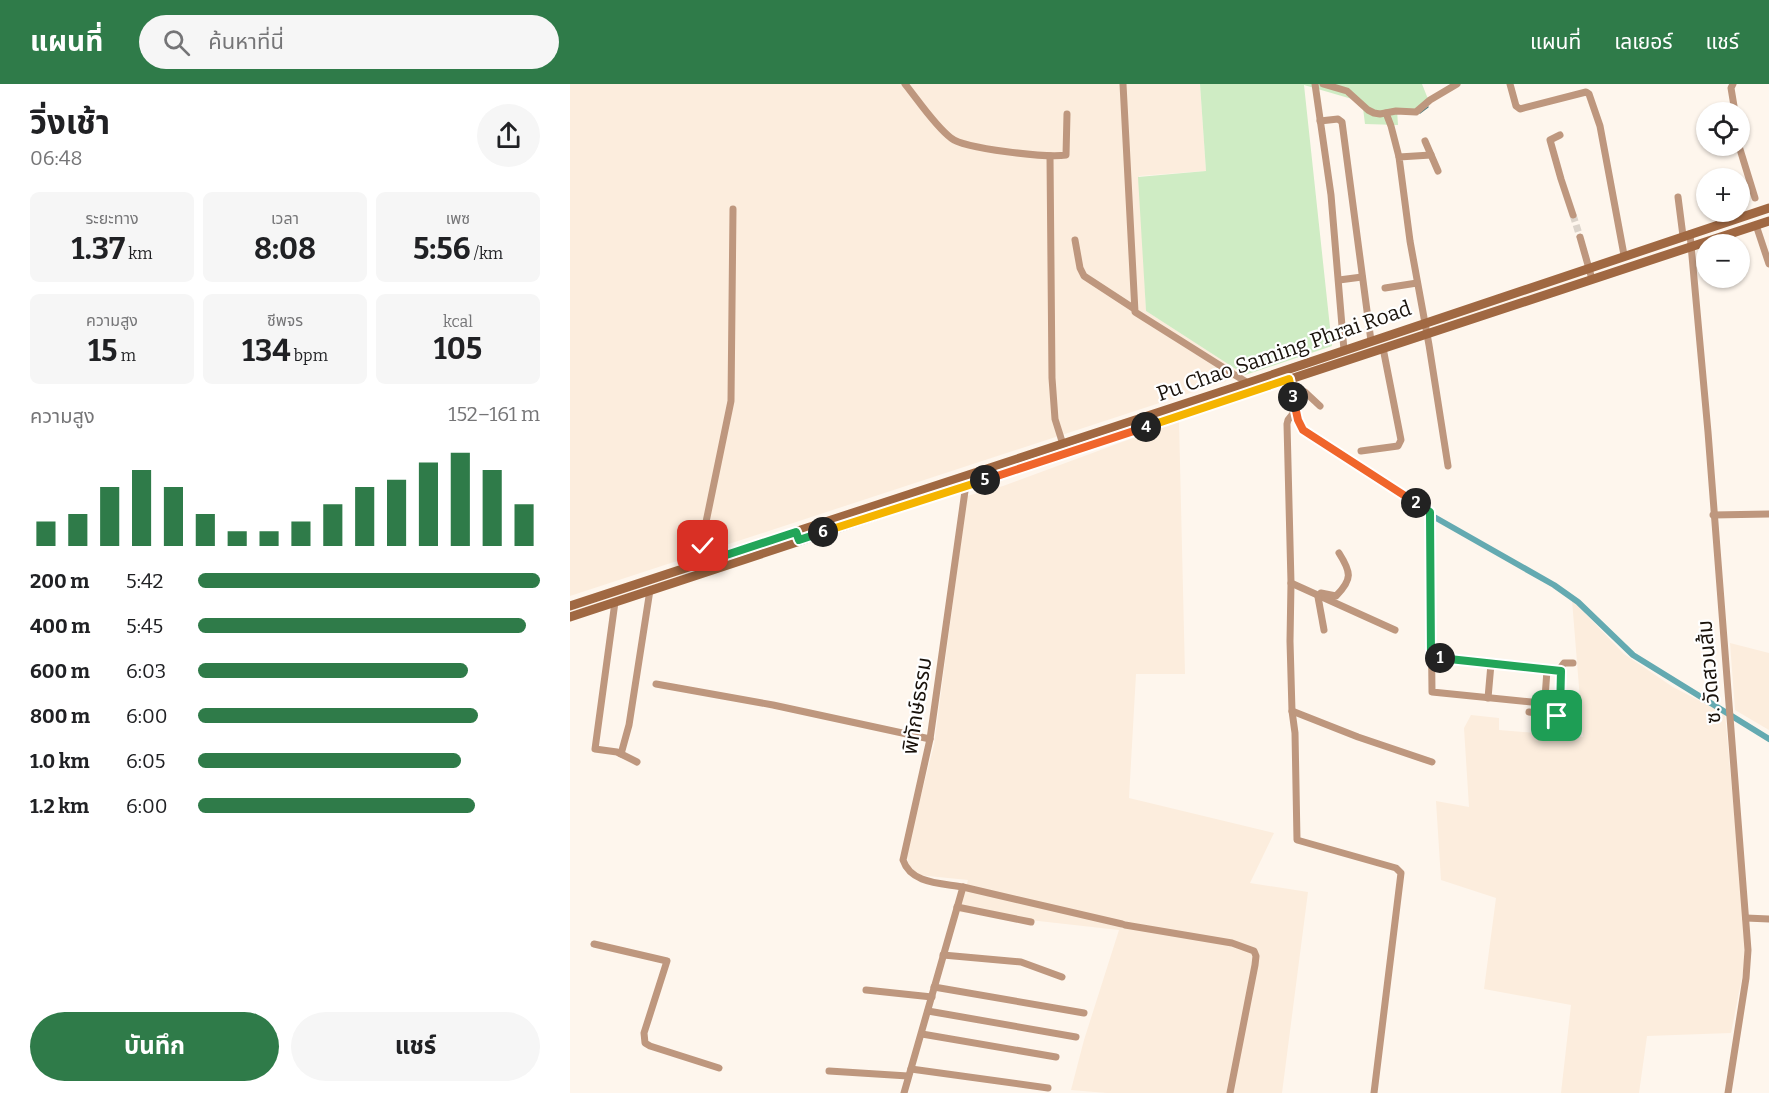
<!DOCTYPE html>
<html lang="th">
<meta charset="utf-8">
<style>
:root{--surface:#fff;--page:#f6f6f6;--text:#202124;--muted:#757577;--accent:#2f7b49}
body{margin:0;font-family:Bitter,"Noto Sans Thai",serif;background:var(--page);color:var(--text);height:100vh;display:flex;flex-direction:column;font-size:22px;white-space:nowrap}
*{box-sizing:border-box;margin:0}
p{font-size:20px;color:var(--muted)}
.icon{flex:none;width:33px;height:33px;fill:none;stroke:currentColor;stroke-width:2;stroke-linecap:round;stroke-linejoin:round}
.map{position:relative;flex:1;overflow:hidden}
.drawer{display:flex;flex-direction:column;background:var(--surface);width:570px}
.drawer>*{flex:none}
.tools{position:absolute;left:1126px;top:18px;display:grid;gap:12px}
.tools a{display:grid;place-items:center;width:54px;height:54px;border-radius:50%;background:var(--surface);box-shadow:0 2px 4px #0004;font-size:30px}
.pin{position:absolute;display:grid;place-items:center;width:51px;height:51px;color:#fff;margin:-26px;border-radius:12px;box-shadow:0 3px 9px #0006}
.km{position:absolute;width:30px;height:30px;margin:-15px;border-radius:50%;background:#222;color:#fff;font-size:16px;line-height:30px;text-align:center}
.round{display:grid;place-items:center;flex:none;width:63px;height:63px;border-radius:32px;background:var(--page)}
.head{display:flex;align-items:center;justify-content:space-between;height:102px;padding:0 30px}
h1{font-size:33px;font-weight:700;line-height:45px}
.figures{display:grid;grid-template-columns:repeat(3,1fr);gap:9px;height:102px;padding:6px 30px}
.figures div{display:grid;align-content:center;border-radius:9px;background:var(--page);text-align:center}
.figures b{font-size:30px;font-weight:700}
.figures small{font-size:16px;font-weight:400}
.figures p{font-size:16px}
.chart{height:168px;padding:12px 30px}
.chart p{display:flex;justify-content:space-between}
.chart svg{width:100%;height:108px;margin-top:6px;stroke:var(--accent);stroke-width:6}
.primary-button{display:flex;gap:12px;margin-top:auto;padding:12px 30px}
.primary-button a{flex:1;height:69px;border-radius:36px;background:var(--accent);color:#fff;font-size:24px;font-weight:700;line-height:69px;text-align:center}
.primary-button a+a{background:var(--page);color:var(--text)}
ul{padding:0 30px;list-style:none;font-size:20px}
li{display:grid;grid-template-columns:96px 72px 1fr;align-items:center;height:45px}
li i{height:15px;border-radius:8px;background:var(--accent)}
header{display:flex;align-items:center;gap:36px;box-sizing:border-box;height:84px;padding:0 30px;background:var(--accent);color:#fff}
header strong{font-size:28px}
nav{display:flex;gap:33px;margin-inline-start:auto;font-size:21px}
.search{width:420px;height:54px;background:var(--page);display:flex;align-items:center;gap:15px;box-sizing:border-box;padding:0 21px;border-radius:33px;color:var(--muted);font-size:22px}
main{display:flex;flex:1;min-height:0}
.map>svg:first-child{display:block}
</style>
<header>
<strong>แผนที่</strong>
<div class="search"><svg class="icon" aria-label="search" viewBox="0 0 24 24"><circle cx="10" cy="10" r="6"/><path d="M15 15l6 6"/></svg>ค้นหาที่นี่</div>
<nav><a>แผนที่</a><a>เลเยอร์</a><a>แชร์</a></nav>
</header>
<main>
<section class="drawer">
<div class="head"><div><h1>วิ่งเช้า</h1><p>06:48</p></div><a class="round"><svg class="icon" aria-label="share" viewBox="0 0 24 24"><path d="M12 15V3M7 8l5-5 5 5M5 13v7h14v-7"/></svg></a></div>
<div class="figures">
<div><p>ระยะทาง</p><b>1.37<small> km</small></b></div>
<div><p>เวลา</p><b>8:08</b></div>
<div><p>เพซ</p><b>5:56<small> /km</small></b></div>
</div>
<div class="figures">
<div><p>ความสูง</p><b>15<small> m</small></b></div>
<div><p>ชีพจร</p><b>134<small> bpm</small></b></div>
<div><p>kcal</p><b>105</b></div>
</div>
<div class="chart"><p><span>ความสูง</span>152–161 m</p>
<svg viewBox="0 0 160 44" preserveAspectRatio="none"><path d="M5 44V34M15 44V31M25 44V20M35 44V13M45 44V20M55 44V31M65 44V38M75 44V38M85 44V34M95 44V27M105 44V20M115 44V17M125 44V10M135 44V6M145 44V13M155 44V27"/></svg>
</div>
<ul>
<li><b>200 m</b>5:42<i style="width:100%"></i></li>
<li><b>400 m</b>5:45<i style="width:96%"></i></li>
<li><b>600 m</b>6:03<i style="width:79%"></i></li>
<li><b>800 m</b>6:00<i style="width:82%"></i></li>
<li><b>1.0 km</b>6:05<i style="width:77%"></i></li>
<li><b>1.2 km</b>6:00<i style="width:81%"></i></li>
</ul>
<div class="primary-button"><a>บันทึก</a><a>แชร์</a></div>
</section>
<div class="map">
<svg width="1199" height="1009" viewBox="0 0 1199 1009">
<rect width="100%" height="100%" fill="#fef6ed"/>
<g fill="#fceddd">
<polygon points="0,0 630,0 636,87 569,92 576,227 675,291 0,512"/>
<polygon points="609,337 615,590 566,590 559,714 704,749 680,799 738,808 712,1009 537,1009 501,1006 514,956 549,846 389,828 398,796 348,791 339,781 336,770 364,661 397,412 433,402"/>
<polygon points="1002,516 1054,570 1103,603 1155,630 1176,857 1173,888 1161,949 1077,952 1069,1009 991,1009 1001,921 914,905 926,814 871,796 866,717 899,723 894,644 901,631 929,634 929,646 1013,653"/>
<polygon points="1160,559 1199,569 1199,646 1165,626"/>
</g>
<polygon fill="#cfecc4" points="630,0 852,0 860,20 845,25 827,26 828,41 795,40 793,24 782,15 734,1 762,262 675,291 576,227 568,93 636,87"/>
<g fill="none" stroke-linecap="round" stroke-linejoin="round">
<polyline stroke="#4e7c7f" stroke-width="1.5" points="850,29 858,23"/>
<polyline stroke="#64aab1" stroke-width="6" points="859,430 984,501 1008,518 1063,571 1199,655"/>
<polyline stroke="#dcd4cb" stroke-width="7" stroke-dasharray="7 3.5" stroke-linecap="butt" points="1003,131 1010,153"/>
<g stroke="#be977e" stroke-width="7">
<path d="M 335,0 C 348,16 365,42 381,54 C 394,65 479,74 496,71 L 497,30"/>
<polyline points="553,0 565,228 662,289"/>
<polyline points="745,0 761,111 774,266"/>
<polyline points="753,0 777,7 798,26 804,29 810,30 826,27 846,28 860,16 887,0"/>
<polyline points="940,0 946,22 950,25 1016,8 1019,10 1030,42 1054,171"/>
<polyline points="1163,0 1161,4 1165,28"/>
<polyline points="816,29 821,42 829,73"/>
<polyline points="750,37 768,35 772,38 801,257"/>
<polyline points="990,51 980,56 991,95 1003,131"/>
<polyline points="855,57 868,87"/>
<polyline points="1169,62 1185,114"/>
<polyline points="861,71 829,73 840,157 859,261 878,382"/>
<polyline points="480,72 482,294 485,335 496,370"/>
<polyline points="1108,113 1113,152"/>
<polyline points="1186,141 1199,180"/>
<polyline points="1120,150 1138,348 1178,866 1176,894 1158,1009"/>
<polyline points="1010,153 1022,195"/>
<polyline points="505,156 510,184 514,192 563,224"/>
<polyline points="769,196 792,193"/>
<polyline points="815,204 847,199"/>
<polyline points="665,291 678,299 679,302"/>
<polyline points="719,295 726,326 718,336 717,340 721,499 720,557 722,627 725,649 727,756 826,784 831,789 804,1009"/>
<polyline points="722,307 735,308 750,322"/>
<polyline points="726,326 728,336 733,346 860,428 862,608 971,619 975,614 977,586"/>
<polyline points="791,367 828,362 831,356 813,264"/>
<polyline points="1143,431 1199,430"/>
<polyline points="135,478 133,462 136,438 161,317 163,125"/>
<polyline points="721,499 825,546"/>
<path d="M 751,509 L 766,512 C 783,495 781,488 769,469"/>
<polyline points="748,513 754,546"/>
<polyline points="45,518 25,665 47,668 67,678"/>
<polyline points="861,573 991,587"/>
<polyline points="86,600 203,621 360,655"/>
<polyline points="918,614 921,580"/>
<polyline points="722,627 788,653 862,678"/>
<polyline points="959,628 989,632 991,583 994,579 1003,579"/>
<polyline points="51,670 59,641 80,506"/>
<polyline points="393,803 552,840"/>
<polyline points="387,823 461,838"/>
<polyline points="1176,834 1199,835"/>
<polyline points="555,841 662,859 684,867 686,872 685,881 660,1009"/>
<polyline points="24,860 97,877 74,949 75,959 80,962 149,984"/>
<polyline points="373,871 451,878 492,893"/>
<polyline points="364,903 514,929"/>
<polyline points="296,906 362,913"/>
<polyline points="358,927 506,953"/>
<polyline points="352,950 486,973"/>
<polyline points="341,985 478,1004"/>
<polyline points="259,987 338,992"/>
<path d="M 334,1009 L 393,803 C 371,799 341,800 333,776 L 360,655 L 396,400"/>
</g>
<g stroke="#a06842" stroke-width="9">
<polyline points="0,522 678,299 1199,124"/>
<polyline points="0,533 1199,137"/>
</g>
</g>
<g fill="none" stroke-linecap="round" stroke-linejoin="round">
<defs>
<polyline id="split-1" points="870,574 991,587 990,628 989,632 987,632"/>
<polyline id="split-2" points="846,419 860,428 861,573 870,574"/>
<polyline id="split-3" points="723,313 728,336 733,346 846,419"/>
<polyline id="split-4" points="576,343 719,295 723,313"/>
<polyline id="split-5" points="415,396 576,343"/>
<polyline id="split-6" points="253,448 415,396"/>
<polyline id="split-7" points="133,462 135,478 226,448 229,456 253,448"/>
</defs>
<use href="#split-1" stroke="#fff" stroke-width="12"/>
<use href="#split-2" stroke="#fff" stroke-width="12"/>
<use href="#split-3" stroke="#fff" stroke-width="12"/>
<use href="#split-4" stroke="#fff" stroke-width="12"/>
<use href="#split-5" stroke="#fff" stroke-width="12"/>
<use href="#split-6" stroke="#fff" stroke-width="12"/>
<use href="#split-7" stroke="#fff" stroke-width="12"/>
<use href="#split-1" stroke="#22a559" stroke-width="8"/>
<use href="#split-2" stroke="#22a559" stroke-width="8"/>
<use href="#split-3" stroke="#f0652b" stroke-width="8"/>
<use href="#split-4" stroke="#f5b400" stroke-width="8"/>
<use href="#split-5" stroke="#f0652b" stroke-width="8"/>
<use href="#split-6" stroke="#f5b400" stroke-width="8"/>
<use href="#split-7" stroke="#22a559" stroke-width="8"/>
</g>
<g text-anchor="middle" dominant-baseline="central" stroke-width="4.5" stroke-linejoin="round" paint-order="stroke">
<g font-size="21" fill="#19120b" stroke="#fff">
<text transform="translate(714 267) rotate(-19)">Pu Chao Saming Phrai Road</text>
<text transform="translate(1139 588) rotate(-95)">ซ. วัดสวนส้ม</text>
<text transform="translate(347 622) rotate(-81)">พิทักษ์ธรรม</text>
</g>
</g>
</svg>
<div class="tools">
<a><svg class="icon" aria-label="locate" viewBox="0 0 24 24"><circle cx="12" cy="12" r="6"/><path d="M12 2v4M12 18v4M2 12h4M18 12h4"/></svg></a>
<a>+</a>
<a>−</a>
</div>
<div class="pin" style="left:987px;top:632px;background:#1e9e55"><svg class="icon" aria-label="arrive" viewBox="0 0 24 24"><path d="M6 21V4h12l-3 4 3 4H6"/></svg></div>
<div class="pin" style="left:133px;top:462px;background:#d93025"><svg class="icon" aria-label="check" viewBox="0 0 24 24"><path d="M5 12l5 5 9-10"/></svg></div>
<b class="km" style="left:870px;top:574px">1</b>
<b class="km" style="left:846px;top:419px">2</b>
<b class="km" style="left:723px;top:313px">3</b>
<b class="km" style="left:576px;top:343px">4</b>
<b class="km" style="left:415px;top:396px">5</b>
<b class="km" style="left:253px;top:448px">6</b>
</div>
</main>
